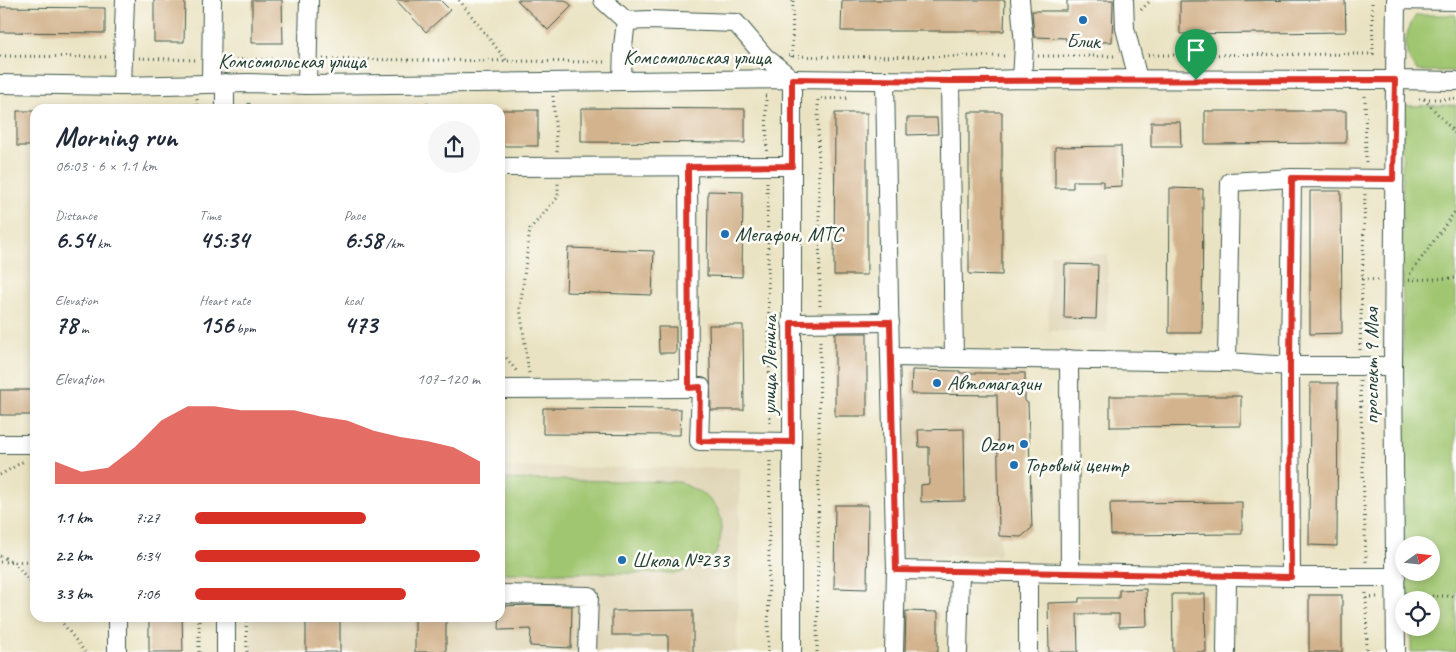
<!DOCTYPE html>
<meta charset="utf-8">
<style>
:root{--surface:#fff;--page:#f6f6f7;--text:#1f2937;--muted:#747a83;--accent:#d93025}
body{margin:0;font-family:Caveat,sans-serif;background:var(--page);color:var(--text);height:100vh;display:flex;flex-direction:column;font-size:19px;white-space:nowrap}
*{box-sizing:border-box;margin:0}
p{font-size:16px;color:var(--muted)}
.icon{flex:none;width:28px;height:28px;fill:none;stroke:currentColor;stroke-width:2;stroke-linecap:round;stroke-linejoin:round}
.map{position:relative;flex:1;overflow:hidden}
.drawer{position:absolute;left:30px;top:104px;width:475px;height:518px;display:flex;flex-direction:column;background:var(--surface);border-radius:15px;box-shadow:0 2px 8px #0003}
.drawer>*{flex:none}
.needle{width:32px;rotate:75deg}
.controls{position:absolute;left:1395px;top:536px;display:grid;gap:10px}
.controls a{display:grid;place-items:center;width:45px;height:45px;border-radius:50%;background:var(--surface);box-shadow:0 2px 8px #0003;font-size:25px}
.pin{position:absolute;display:grid;place-items:center;width:42px;height:42px;color:#fff;margin:-51px -21px;border-radius:50% 50% 50% 0;rotate:-45deg;box-shadow:0 0 5px #0007}
.pin .icon{rotate:45deg}
.round{display:grid;place-items:center;flex:none;width:52px;height:52px;border-radius:26px;background:var(--page)}
.headline{display:flex;align-items:center;justify-content:space-between;height:85px;padding:0 25px}
h1{font-size:28px;font-weight:700;line-height:38px}
.stats{display:grid;grid-template-columns:repeat(3,1fr);gap:8px;height:85px;padding:5px 25px}
.stats div{display:grid;align-content:center}
.stats b{font-size:25px;font-weight:700}
.stats small{font-size:14px;font-weight:400}
.stats p{font-size:14px}
.chart{height:140px;padding:10px 25px}
.chart p{display:flex;justify-content:space-between}
.chart svg{width:100%;height:90px;margin-top:5px;fill:var(--accent);opacity:.7}
ul{padding:0 25px;list-style:none;font-size:16px}
li{display:grid;grid-template-columns:80px 60px 1fr;align-items:center;height:38px}
li i{height:12px;border-radius:6px;background:var(--accent)}
.map>svg:first-child{display:block}
</style>
<div class="map">
<svg width="1456" height="652" viewBox="0 0 1456 652">
<rect width="100%" height="100%" fill="#fdfcf7"/>
<filter id="ink" filterUnits="userSpaceOnUse"><feTurbulence type="fractalNoise" baseFrequency=".02" numOctaves="2"/><feDisplacementMap in="SourceGraphic" scale="10" xChannelSelector="R" yChannelSelector="G"/><feConvolveMatrix kernelMatrix="1 2 1 2 8 2 1 2 1" color-interpolation-filters="sRGB"/></filter>
<filter id="wash" filterUnits="userSpaceOnUse"><feTurbulence type="fractalNoise" baseFrequency=".0096" numOctaves="4" result="noise"/><feDisplacementMap in="SourceGraphic" scale="20" xChannelSelector="R" yChannelSelector="G"/><feGaussianBlur stdDeviation="1.12" result="paint"/><feColorMatrix in="noise" values="0 0 0 0 0 0 0 0 0 0 0 0 0 0 0 0 0 1.4 0 .05"/><feComposite in="paint" operator="in"/></filter>
<g filter="url(#wash)">
<rect width="100%" height="100%" fill="#eae3c3"/>
<g fill="#dfd4b5">
<polygon points="1050,254 1108,255 1107,332 1048,331"/>
<polygon points="911,394 997,398 1000,555 899,556 897,397"/>
<polygon points="500,467 740,468 737,652 251,652 250,616 500,616"/>
</g>
<g fill="#a0c671" stroke="#608252">
<path d="M 1416,15 L 1456,15 L 1456,71 L 1417,71 C 1401,50 1403,37 1416,15 Z"/>
<polygon points="1456,105 1456,652 1411,652 1411,628 1431,628 1431,600 1410,600 1405,590 1405,573 1431,572 1431,545 1404,545 1402,106"/>
<polygon points="500,479 680,482 705,495 716,506 721,518 722,528 720,540 716,554 703,564 679,573 500,573"/>
</g>
<g id="blocks">
<g fill="#d3b38d">
<polygon points="154,0 185,0 184,42 154,42"/>
<polygon points="252,0 282,0 283,43 252,43"/>
<polygon points="396,0 440,0 450,10 426,32"/>
<polygon points="517,0 565,0 572,6 548,30"/>
<polygon points="842,0 1005,0 1004,31 841,31"/>
<polygon points="1067,0 1113,0 1112,42 1066,41 1066,38 1034,37 1032,11 1067,11"/>
<polygon points="1345,0 1346,32 1180,34 1180,1"/>
<polygon points="0,7 105,8 105,33 0,32"/>
<polygon points="581,108 745,109 745,143 581,142"/>
<rect x="500" y="110" width="38" height="36"/>
<rect x="17" y="111" width="18" height="35"/>
<polygon points="1205,111 1346,111 1346,143 1205,144"/>
<polygon points="969,112 1002,112 1002,275 969,274"/>
<polygon points="835,113 867,113 867,275 834,275"/>
<polygon points="907,118 937,118 938,134 907,135"/>
<polygon points="1151,122 1180,122 1181,147 1151,147"/>
<polygon points="1121,146 1122,186 1103,187 1103,181 1073,181 1073,188 1055,188 1055,147"/>
<polygon points="1170,188 1203,189 1202,333 1169,333"/>
<polygon points="708,191 743,192 742,277 707,276"/>
<polygon points="1310,191 1341,191 1342,333 1310,334"/>
<polygon points="568,248 654,251 652,295 566,292"/>
<polygon points="1065,264 1098,265 1096,319 1064,318"/>
<polygon points="709,325 743,325 744,410 711,410"/>
<polygon points="658,327 676,327 676,353 659,353"/>
<rect x="835" y="333" width="32" height="83"/>
<polygon points="912,370 960,371 960,373 1025,373 1025,401 1028,403 1032,528 1021,537 999,536 997,395 911,394"/>
<polygon points="1310,383 1338,383 1337,546 1309,545"/>
<rect x="0" y="390" width="35" height="25"/>
<polygon points="1110,396 1241,396 1241,426 1110,427"/>
<polygon points="543,408 681,409 680,435 543,434"/>
<polygon points="964,429 965,501 921,502 921,485 929,484 929,447 919,447 918,430"/>
<polygon points="1242,502 1242,534 1111,535 1110,503"/>
<polygon points="835,505 868,505 867,589 834,588"/>
<polygon points="1146,589 1147,626 1119,627 1119,614 1077,614 1078,652 1049,652 1048,603 1079,602 1079,598 1119,598 1119,590"/>
<polygon points="1172,594 1205,594 1206,652 1173,652"/>
<rect x="1309" y="595" width="33" height="57"/>
<polygon points="532,605 572,606 571,648 530,646 531,629 499,630 500,606"/>
<polygon points="693,610 693,652 668,652 668,635 612,635 612,611"/>
<polygon points="906,611 938,612 938,652 905,652"/>
<polygon points="149,616 182,616 183,652 149,652"/>
<rect x="306" y="616" width="34" height="36"/>
<rect x="415" y="616" width="31" height="36"/>
</g>
</g>
</g>
<g filter="url(#ink)">
<use href="#blocks" fill-opacity="0" stroke="#3d5649" stroke-width="1"/>
<g fill="none" stroke-linecap="round" stroke-linejoin="round">
<defs>
<g id="minor">
<polyline points="603,0 626,21"/>
<polyline points="1020,0 1024,45 1022,79"/>
<polyline points="1124,0 1125,28 1138,79"/>
<polyline points="1456,1 1396,0 1395,80 1456,81"/>
<polyline points="622,80 623,46 626,21 649,20 736,23 765,57 792,79 792,652"/>
<polyline points="885,80 890,357 1227,362"/>
<polyline points="950,81 954,358"/>
<polyline points="211,83 212,0"/>
<polyline points="225,83 225,109"/>
<polyline points="0,84 122,86 249,83 307,85 792,79 950,81 1022,79 1395,80 1393,366 1396,652"/>
<polyline points="307,85 309,0"/>
<polyline points="122,86 125,0"/>
<polyline points="500,167 792,166"/>
<polyline points="1292,178 1290,366 1291,577 1396,577"/>
<polyline points="791,323 890,322"/>
<polyline points="890,357 896,570"/>
<polyline points="1069,359 1070,573"/>
<polyline points="1393,366 1290,366 1227,362 1230,182 1292,178 1393,179"/>
<polyline points="689,388 701,387 699,441 792,442"/>
<polyline points="500,389 689,388 688,167"/>
<polyline points="0,444 35,444"/>
<polyline points="500,594 589,596 587,652"/>
<polyline points="117,616 117,652"/>
<polyline points="226,616 226,652"/>
<polyline points="894,652 896,570 1291,577"/>
<polyline points="958,652 960,571"/>
<polyline points="1028,652 1028,573"/>
<polyline points="1226,652 1227,577"/>
</g>
</defs>
<use href="#minor" stroke="#3d5649" stroke-width="20"/>
<g stroke="#3d5649" stroke-width="3" stroke-dasharray="1 4" stroke-linecap="butt">
<polyline points="459,0 506,60"/>
<polyline points="1141,10 1151,0"/>
<polyline points="1148,55 1373,54 1372,0"/>
<polyline points="0,56 107,57"/>
<polyline points="788,56 831,57 1007,56"/>
<polyline points="1038,56 1117,56"/>
<polyline points="792,57 793,0"/>
<polyline points="139,58 197,60"/>
<polyline points="323,59 607,62"/>
<polyline points="226,60 292,59"/>
<polyline points="638,62 745,58"/>
<polyline points="553,96 557,152"/>
<polyline points="765,96 766,96 767,151"/>
<polyline points="1365,96 1366,162"/>
<polyline points="197,99 197,109"/>
<polyline points="1419,99 1456,99"/>
<polyline points="1424,99 1456,134"/>
<polyline points="249,109 249,99"/>
<polyline points="426,109 428,100"/>
<polyline points="767,182 770,426"/>
<polyline points="1410,274 1456,210"/>
<polyline points="1362,279 1379,280"/>
<polyline points="1409,280 1456,278"/>
<polyline points="820,306 818,99 849,98"/>
<polyline points="500,350 518,373"/>
<polyline points="1360,350 1365,194"/>
<polyline points="529,373 520,308 530,229 558,197 558,181"/>
<polyline points="1360,381 1366,562"/>
<polyline points="0,475 24,461"/>
<polyline points="0,556 14,562 35,588"/>
<polyline points="0,562 35,561"/>
<polyline points="1366,593 1367,652"/>
<polyline points="1412,596 1456,596"/>
<polyline points="1366,597 1381,597"/>
<polyline points="57,616 85,652"/>
<polyline points="246,616 247,652"/>
<polyline points="199,652 199,616"/>
<polyline points="768,652 770,457"/>
<polyline points="817,652 820,338"/>
</g>
<use href="#minor" stroke="#fff" stroke-width="18"/>
</g>
</g>
<g fill="none" stroke-linecap="round" stroke-linejoin="round" filter="url(#ink)">
<defs>
<polygon id="route" points="792,79 950,81 1395,80 1393,179 1292,178 1290,366 1291,577 896,570 890,322 791,323 792,442 699,441 700,387 689,388 688,167 792,166"/>
</defs>
<use href="#route" stroke="#fff" stroke-width="10"/>
<use href="#route" stroke="#d93025" stroke-width="6"/>
</g>
<g fill="#1f6fb2" stroke="#fdfcf7" stroke-width="2">
<circle cx="1083" cy="20" r="5"/>
<circle cx="725" cy="234" r="5"/>
<circle cx="937" cy="383" r="5"/>
<circle cx="1024" cy="444" r="5"/>
<circle cx="1014" cy="465" r="5"/>
<circle cx="622" cy="560" r="5"/>
</g>
<g text-anchor="middle" dominant-baseline="central" stroke-width="5" stroke-linejoin="round" paint-order="stroke">
<g font-size="21" fill="#1f3d34" stroke="#fdfcf7" text-anchor="start">
<text x="1083" y="41" text-anchor="middle">Блик</text>
<text x="735" y="234">Мегафон, МТС</text>
<text x="947" y="383">Автомагазин</text>
<text x="1014" y="444" text-anchor="end">Ozon</text>
<text x="1024" y="465">Торовый центр</text>
<text x="632" y="560">Школа №233</text>
</g>
<g font-size="21" fill="#1f3d34" stroke="#fdfcf7">
<text x="697" y="57">Комсомольская улица</text>
<text x="292" y="61">Комсомольская улица</text>
<text transform="translate(769 365) rotate(-90)">улица Ленина</text>
<text transform="translate(1371 366) rotate(-90)">проспект 9 Мая</text>
</g>
</g>
</svg>
<div class="controls">
<a><svg class="needle" viewBox="-14 -14 28 28"><path d="M0-13l5 13h-10z" fill="#e53935"/><path d="M0 13l5-13h-10z" fill="#747a83"/></svg></a>
<a><svg class="icon" aria-label="locate" viewBox="0 0 24 24"><circle cx="12" cy="12" r="6"/><path d="M12 2v4M12 18v4M2 12h4M18 12h4"/></svg></a>
</div>
<div class="pin" style="left:1196px;top:80px;background:#1e9e55"><svg class="icon" aria-label="arrive" viewBox="0 0 24 24"><path d="M6 21V4h12l-3 4 3 4H6"/></svg></div>
<section class="drawer">
<div class="headline"><div><h1>Morning run</h1><p>06:03 · 6 × 1.1 km</p></div><a class="round"><svg class="icon" aria-label="share" viewBox="0 0 24 24"><path d="M12 15V3M7 8l5-5 5 5M5 13v7h14v-7"/></svg></a></div>
<div class="stats">
<div><p>Distance</p><b>6.54<small> km</small></b></div>
<div><p>Time</p><b>45:34</b></div>
<div><p>Pace</p><b>6:58<small> /km</small></b></div>
</div>
<div class="stats">
<div><p>Elevation</p><b>78<small> m</small></b></div>
<div><p>Heart rate</p><b>156<small> bpm</small></b></div>
<div><p>kcal</p><b>473</b></div>
</div>
<div class="chart"><p><span>Elevation</span>107–120 m</p>
<svg viewBox="0 0 160 44" preserveAspectRatio="none"><path d="M0 44V33L10 38L20 36L30 26L40 13L50 6L60 6L70 8L80 8L90 8L100 11L110 13L120 18L130 21L140 23L150 26L160 33V44z"/></svg>
</div>
<ul>
<li><b>1.1 km</b>7:27<i style="width:60%"></i></li>
<li><b>2.2 km</b>6:34<i style="width:100%"></i></li>
<li><b>3.3 km</b>7:06<i style="width:74%"></i></li>
</ul>
</section>
</div>
